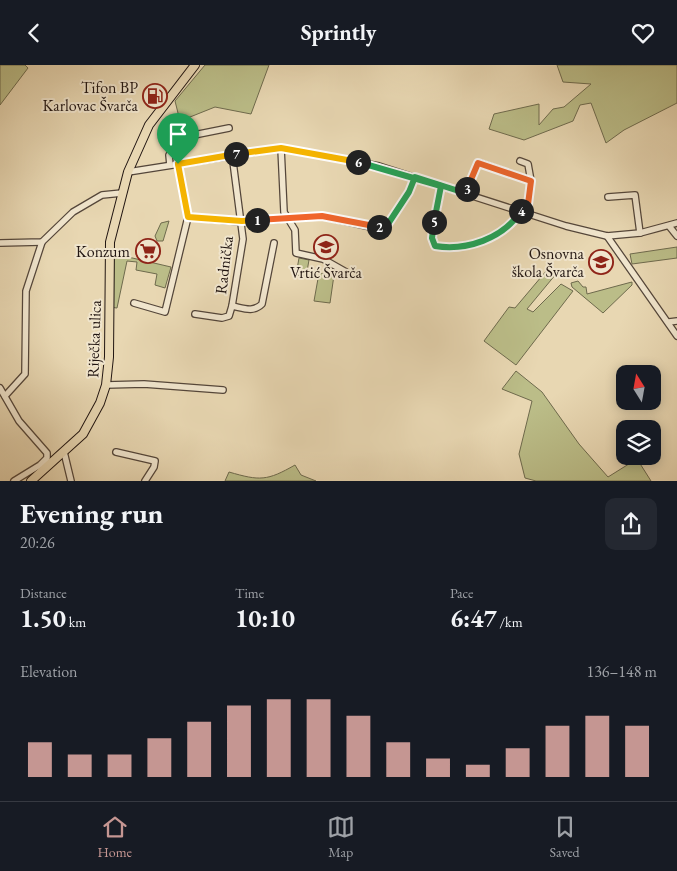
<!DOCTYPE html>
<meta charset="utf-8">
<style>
:root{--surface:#171b24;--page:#242831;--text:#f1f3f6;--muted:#9ea1a6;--line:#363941;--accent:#c59692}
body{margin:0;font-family:"EB Garamond",serif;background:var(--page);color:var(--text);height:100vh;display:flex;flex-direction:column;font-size:19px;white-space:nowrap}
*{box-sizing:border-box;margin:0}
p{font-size:16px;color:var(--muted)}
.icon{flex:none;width:28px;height:28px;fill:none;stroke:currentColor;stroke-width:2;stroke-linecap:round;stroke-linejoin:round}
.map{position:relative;height:416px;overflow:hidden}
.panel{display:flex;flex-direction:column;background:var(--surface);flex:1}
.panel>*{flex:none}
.needle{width:32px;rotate:349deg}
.fabs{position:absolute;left:616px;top:300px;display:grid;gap:10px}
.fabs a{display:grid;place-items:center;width:45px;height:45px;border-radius:10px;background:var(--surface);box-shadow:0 2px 12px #0003;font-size:25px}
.pin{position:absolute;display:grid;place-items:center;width:42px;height:42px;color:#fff;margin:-51px -21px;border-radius:50% 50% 50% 0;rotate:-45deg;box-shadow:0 0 5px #0007}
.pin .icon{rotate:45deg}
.km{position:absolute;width:25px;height:25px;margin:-12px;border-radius:50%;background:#222;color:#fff;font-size:14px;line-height:25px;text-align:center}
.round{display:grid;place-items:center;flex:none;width:52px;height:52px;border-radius:10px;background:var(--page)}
.summary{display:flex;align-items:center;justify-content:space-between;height:85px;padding:0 20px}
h1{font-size:28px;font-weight:700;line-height:38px}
.stats{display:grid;grid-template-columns:repeat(3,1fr);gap:8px;height:85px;padding:5px 20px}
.stats div{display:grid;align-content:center}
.stats b{font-size:25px;font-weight:700}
.stats small{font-size:14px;font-weight:400}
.stats p{font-size:14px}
.chart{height:140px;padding:10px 20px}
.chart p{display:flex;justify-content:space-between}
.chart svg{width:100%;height:90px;margin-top:5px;stroke:var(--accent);stroke-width:6}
header{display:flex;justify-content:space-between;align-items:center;height:65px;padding:0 20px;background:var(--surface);font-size:22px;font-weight:700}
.tabs{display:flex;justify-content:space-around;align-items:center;height:70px;border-top:1px solid var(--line);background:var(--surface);font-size:14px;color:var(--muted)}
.tabs a{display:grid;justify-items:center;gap:2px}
.tabs .current{color:var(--accent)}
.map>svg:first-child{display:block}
</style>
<header><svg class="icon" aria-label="back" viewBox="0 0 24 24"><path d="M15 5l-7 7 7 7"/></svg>Sprintly<svg class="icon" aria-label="heart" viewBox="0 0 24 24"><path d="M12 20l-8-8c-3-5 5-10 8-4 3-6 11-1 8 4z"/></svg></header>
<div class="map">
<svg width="677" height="416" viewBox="0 0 677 416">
<rect width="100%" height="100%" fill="#e8d7b2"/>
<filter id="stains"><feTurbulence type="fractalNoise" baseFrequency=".004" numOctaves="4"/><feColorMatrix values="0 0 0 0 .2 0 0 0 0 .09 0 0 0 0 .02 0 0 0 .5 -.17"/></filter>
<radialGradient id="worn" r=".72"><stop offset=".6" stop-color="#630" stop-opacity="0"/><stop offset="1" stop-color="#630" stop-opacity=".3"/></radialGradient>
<g fill="#bbbd88" stroke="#6e6a4d">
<polygon points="0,0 25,0 28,3 0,40"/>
<polygon points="205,0 269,0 251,49 215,42 180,56 175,36"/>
<polygon points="557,0 677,0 677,38 624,65 606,78 591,38 580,40 573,56 524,75 489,64 494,49 539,39 539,60 553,44 564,42 591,19 563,17"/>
<polygon points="169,156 163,176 157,176 155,171 161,158"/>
<polygon points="677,182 677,193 632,199 630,189"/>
<polygon points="111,188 171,202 165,223 155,220 157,209 136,205 137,197 127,196 117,243 109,242"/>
<polygon points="299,193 309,195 306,212 296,210"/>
<polygon points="547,205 556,209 527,244 533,247 561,219 573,226 516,300 484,276 509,242 515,243"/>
<polygon points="319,208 334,210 330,238 314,236"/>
<polygon points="578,216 583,222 586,222 587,229 628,218 632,217 632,220 603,248 572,222 571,218"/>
<polygon points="516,306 542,327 579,379 608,412 632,397 639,397 651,416 536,416 525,413 519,389 532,336 502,324"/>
<path d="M 295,400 L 301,410 L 316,416 L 225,416 L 229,407 C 260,416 267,416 295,400 Z"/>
</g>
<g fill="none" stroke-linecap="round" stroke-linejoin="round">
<defs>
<g id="minor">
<polyline points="281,83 284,147 295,165 296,188 323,194 346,207"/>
<polyline points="520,96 528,99 531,116"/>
<polyline points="170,100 169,90 184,72 229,63"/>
<polyline points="128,107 281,83 379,101 566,161 607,171 640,168 677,158"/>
<path d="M 441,121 L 432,173 L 435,181 C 466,186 504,174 521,146"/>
<polyline points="465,128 478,98 480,98 531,116 527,147"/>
<polyline points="608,132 635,130 640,168"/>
<polyline points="188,152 241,157 322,151 384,165 409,127 415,112"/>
<polyline points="669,161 677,171"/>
<polyline points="607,171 677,271"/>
<polyline points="0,178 42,177 73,147 102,130 122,128"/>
<polyline points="134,238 165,247 188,152 178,99"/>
<path d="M 232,241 C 243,243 253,248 262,239 L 274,178"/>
<polyline points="195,249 222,253 229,251 232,241 243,174 232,89"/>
<polyline points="669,257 677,256"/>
<polyline points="106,320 144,319 223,325"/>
<polyline points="0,323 19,356 47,388 47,393 40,400 14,416"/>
<polyline points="5,331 25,309 26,226 42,177"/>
<polyline points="64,387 71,416"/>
<polyline points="116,387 155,396 154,402 145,416"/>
</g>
<polyline id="major" points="31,416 83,369 100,338 106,320 109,292 110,177 128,107 149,60 195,0"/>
</defs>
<use href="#minor" stroke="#54463a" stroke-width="8"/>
<use href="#major" stroke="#221612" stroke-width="10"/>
<use href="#minor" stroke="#f0e5cd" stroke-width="5.5"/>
<use href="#major" stroke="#e8d7b2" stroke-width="8"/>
</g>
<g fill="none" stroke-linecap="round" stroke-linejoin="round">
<defs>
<polyline id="split-1" points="178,99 188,152 242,156 257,155"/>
<polyline id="split-2" points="257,155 322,151 379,162"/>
<polyline id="split-3" points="379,162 384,165 409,127 415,112 465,128 467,124"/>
<polyline id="split-4" points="467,124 478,98 531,116 527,147 521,146"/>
<path id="split-5" d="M 434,157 L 432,173 L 435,181 C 466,186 503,174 521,146"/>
<polyline id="split-6" points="358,97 441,121 434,157"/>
<polyline id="split-7" points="236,89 281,83 358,97"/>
<polyline id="split-8" points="178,99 236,89"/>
</defs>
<use href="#split-1" stroke="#fff" stroke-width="10"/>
<use href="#split-2" stroke="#fff" stroke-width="10"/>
<use href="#split-3" stroke="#fff" stroke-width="10"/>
<use href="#split-4" stroke="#fff" stroke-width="10"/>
<use href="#split-5" stroke="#fff" stroke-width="10"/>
<use href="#split-6" stroke="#fff" stroke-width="10"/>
<use href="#split-7" stroke="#fff" stroke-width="10"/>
<use href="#split-8" stroke="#fff" stroke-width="10"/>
<use href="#split-1" stroke="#f5b400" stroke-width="6"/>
<use href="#split-2" stroke="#f0652b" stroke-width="6"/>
<use href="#split-3" stroke="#22a559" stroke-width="6"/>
<use href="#split-4" stroke="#f0652b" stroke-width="6"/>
<use href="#split-5" stroke="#22a559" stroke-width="6"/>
<use href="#split-6" stroke="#22a559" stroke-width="6"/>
<use href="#split-7" stroke="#f5b400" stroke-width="6"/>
<use href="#split-8" stroke="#f5b400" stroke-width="6"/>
</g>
<defs>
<symbol id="fuel-ring" viewBox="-11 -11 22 22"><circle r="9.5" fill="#f0e5cd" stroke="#8f2418" stroke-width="1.5"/><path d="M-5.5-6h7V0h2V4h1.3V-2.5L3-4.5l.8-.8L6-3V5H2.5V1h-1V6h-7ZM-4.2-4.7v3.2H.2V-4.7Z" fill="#8f2418"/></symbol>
<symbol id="school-ring" viewBox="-11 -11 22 22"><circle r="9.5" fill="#f0e5cd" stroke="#8f2418" stroke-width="1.5"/><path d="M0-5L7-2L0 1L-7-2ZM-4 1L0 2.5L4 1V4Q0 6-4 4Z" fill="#8f2418"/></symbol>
<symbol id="supermarket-ring" viewBox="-11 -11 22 22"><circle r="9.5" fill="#f0e5cd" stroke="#8f2418" stroke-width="1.5"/><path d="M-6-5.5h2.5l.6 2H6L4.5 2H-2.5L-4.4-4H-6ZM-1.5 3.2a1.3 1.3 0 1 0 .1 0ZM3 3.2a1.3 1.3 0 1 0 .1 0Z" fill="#8f2418"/></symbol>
</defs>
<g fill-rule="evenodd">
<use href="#fuel-ring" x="141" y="17" width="28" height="28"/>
<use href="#school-ring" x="312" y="168" width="28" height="28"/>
<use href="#supermarket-ring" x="134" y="172" width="28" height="28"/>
<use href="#school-ring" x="587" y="183" width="28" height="28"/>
</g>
<g text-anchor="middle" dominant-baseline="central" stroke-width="4" stroke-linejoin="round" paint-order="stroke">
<g font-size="16" fill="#221612" stroke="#f0e5cd" text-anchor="end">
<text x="138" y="22">Tifon BP<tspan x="138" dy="18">Karlovac Švarča</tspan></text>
<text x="130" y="186">Konzum</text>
<text x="584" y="188">Osnovna<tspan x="584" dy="18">škola Švarča</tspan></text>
<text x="326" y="207" text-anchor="middle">Vrtić Švarča</text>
</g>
<g font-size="16" fill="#221612" stroke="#f0e5cd">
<text transform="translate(224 200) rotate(-83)">Radnička</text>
<text transform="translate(94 274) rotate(-88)">Riječka ulica</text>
</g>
</g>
<rect width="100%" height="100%" filter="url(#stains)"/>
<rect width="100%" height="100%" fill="url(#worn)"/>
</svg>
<div class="fabs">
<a><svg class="needle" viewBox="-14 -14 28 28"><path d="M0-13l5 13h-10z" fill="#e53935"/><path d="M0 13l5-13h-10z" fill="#9ea1a6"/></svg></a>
<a><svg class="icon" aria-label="layers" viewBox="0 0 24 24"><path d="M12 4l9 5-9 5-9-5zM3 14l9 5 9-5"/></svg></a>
</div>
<div class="pin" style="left:178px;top:99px;background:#1e9e55"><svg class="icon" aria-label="arrive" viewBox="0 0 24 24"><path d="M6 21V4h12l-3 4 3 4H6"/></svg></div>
<b class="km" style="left:257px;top:155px">1</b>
<b class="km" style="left:379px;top:162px">2</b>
<b class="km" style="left:467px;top:124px">3</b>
<b class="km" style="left:521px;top:146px">4</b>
<b class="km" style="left:434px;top:157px">5</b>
<b class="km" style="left:358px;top:97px">6</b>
<b class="km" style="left:236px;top:89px">7</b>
</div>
<section class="panel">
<div class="summary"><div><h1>Evening run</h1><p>20:26</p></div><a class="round"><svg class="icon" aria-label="share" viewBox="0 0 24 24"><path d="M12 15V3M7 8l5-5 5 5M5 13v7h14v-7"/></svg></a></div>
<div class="stats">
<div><p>Distance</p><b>1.50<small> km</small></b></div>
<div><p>Time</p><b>10:10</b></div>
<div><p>Pace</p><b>6:47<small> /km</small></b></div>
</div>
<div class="chart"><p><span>Elevation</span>136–148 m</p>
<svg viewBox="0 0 160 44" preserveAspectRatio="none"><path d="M5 44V27M15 44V33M25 44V33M35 44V25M45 44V17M55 44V9M65 44V6M75 44V6M85 44V14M95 44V27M105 44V35M115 44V38M125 44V30M135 44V19M145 44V14M155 44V19"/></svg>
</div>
</section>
<nav class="tabs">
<a class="current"><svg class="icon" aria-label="home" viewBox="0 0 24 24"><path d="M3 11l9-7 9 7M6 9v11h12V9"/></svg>Home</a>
<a><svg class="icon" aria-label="map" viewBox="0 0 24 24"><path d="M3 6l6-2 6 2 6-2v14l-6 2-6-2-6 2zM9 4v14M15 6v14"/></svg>Map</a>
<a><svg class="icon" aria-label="saved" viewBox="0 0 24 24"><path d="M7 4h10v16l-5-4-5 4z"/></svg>Saved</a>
</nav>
